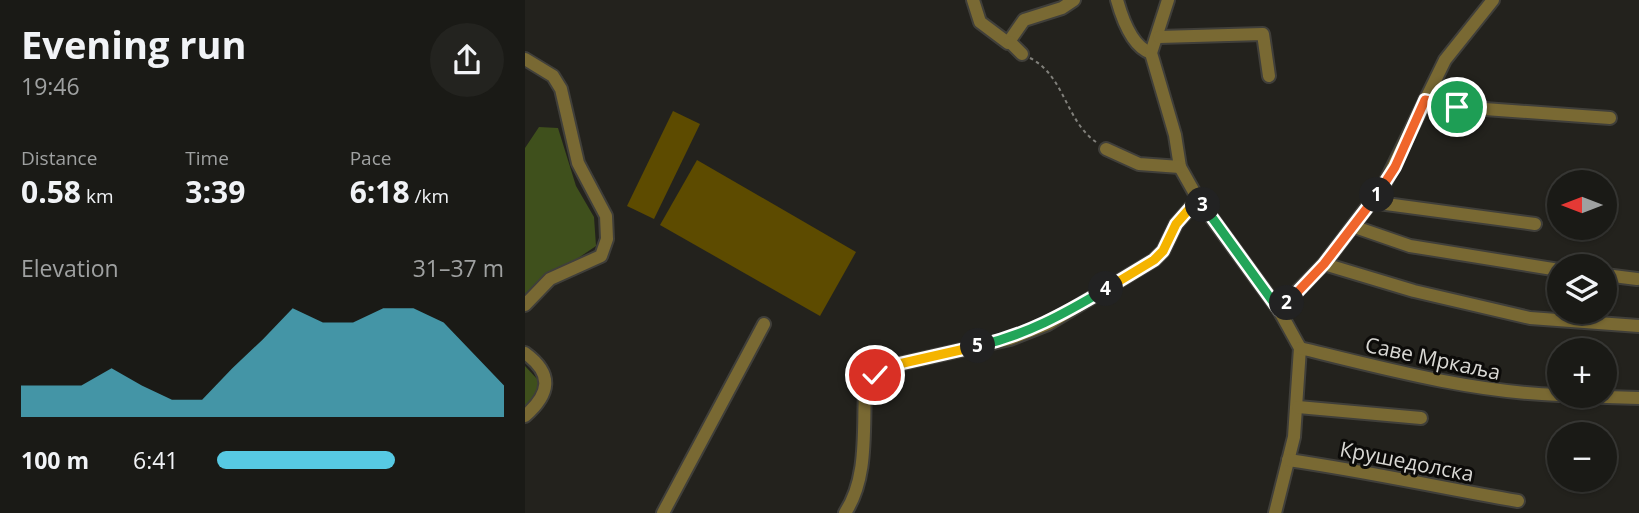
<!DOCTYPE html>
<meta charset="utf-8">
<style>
:root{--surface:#1a1a16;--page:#23231f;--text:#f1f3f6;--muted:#9fa1a1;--line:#383835;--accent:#57c9e3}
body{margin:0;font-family:"Open Sans",sans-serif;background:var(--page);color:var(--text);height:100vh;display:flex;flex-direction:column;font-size:26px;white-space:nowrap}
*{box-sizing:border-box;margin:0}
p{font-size:23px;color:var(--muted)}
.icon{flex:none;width:38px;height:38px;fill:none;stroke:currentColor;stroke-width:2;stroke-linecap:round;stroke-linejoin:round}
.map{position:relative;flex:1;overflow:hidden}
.side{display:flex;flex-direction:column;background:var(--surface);width:525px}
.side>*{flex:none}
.needle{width:46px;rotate:270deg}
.controls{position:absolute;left:1022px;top:170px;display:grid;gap:14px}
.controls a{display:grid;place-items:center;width:70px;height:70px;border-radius:50%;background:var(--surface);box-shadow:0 2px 5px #0004,0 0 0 2px var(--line);font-size:35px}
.pin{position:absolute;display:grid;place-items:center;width:60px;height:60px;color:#fff;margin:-30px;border:4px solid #fff;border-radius:50%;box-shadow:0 2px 7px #0007}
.km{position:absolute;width:35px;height:35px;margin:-18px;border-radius:50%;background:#222;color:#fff;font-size:19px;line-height:35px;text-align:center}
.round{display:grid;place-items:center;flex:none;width:74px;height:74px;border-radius:37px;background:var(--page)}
.head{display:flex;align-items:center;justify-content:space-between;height:119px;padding:0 21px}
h1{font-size:38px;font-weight:700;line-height:52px}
.stats{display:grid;grid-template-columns:repeat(3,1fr);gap:10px;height:119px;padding:7px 21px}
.stats div{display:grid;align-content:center}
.stats b{font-size:30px;font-weight:700}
.stats small{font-size:19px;font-weight:400}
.stats p{font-size:19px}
.chart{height:196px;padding:14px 21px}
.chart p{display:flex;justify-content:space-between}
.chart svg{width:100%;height:126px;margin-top:7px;fill:var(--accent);opacity:.7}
ul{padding:0 21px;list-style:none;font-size:23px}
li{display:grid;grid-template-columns:112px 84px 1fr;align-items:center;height:52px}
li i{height:18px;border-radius:9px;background:var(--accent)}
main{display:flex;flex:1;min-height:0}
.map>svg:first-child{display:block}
</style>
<main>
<section class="side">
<div class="head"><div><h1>Evening run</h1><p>19:46</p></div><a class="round"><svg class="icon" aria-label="share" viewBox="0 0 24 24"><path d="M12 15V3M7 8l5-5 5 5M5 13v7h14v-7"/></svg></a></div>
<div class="stats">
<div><p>Distance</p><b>0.58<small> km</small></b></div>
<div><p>Time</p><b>3:39</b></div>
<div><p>Pace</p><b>6:18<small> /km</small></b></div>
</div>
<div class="chart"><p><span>Elevation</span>31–37 m</p>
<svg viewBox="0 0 160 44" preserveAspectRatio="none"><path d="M0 44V33L10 33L20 33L30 27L40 33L50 38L60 38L70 27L80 17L90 6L100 11L110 11L120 6L130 6L140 11L150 22L160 33V44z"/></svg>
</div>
<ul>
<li><b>100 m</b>6:41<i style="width:62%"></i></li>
</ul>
</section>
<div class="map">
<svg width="1114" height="513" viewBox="0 0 1114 513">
<rect width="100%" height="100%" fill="#23221d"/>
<g fill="#3f501c">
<polygon points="14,127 33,128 51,186 69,217 71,246 0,294 0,148"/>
<polygon points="0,366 14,381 12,400 0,411"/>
</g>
<g fill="#5d4b00">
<polygon points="148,111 175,124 129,219 102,206"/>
<polygon points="172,160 331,252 295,316 135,225"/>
</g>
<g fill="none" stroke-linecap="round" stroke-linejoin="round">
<defs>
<g id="minor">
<polyline points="448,0 455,22 483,43 499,20 537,8 549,0"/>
<path d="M 592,0 C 597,18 607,47 626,53"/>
<polyline points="643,0 626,53 650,135 655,167 673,199 754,310 775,348 769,437 750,513"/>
<polyline points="634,37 738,34 744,76"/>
<polyline points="485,42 497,54"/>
<polyline points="0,59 28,76 36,89 53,163 81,216 82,239 76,256 25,279 0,305"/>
<polyline points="900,100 932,107 1085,118"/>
<polyline points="581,149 614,164 655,167"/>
<polyline points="846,202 1010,224"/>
<polyline points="830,227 885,246 1034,270"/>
<polyline points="799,264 889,291 1005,318 1114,326"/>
<polyline points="1080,275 1112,279"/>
<polyline points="754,310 799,264 859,185 920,60 968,0"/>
<path d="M 775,348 C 861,369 946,392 1034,395"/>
<path d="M 0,353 C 29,374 25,394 0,416"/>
<polyline points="1049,396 1114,398"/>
<polyline points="773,407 896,418"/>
<path d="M 763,460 C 841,471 916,488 993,501"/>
<polyline points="138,513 239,324"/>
<path d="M 320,513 C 343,478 338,432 340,391 L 343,380 L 365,366 L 485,339 L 523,324 L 629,260 L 638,251 L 651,224 L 673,199"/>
</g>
</defs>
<use href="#minor" stroke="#403f3a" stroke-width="16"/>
<path stroke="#81807b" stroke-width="2" stroke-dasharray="3.5 3.5" stroke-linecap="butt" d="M 505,58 C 540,76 540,120 571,142"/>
<use href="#minor" stroke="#796933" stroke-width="12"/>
</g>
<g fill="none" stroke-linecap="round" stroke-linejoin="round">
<defs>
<polyline id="split-1" points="852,195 870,167 900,100 932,107"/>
<polyline id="split-2" points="762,303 799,264 852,195"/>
<polyline id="split-3" points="678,205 754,310 762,303"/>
<polyline id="split-4" points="581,289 629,260 638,251 651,224 673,199 678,205"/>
<path id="split-5" d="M 453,346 C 501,335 539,314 581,289"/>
<polyline id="split-6" points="350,375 365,366 453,346"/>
</defs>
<use href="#split-1" stroke="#fff" stroke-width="14"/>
<use href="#split-2" stroke="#fff" stroke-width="14"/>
<use href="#split-3" stroke="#fff" stroke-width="14"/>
<use href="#split-4" stroke="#fff" stroke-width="14"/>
<use href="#split-5" stroke="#fff" stroke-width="14"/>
<use href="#split-6" stroke="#fff" stroke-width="14"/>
<use href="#split-1" stroke="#f0652b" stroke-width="9"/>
<use href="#split-2" stroke="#f0652b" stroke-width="9"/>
<use href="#split-3" stroke="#22a559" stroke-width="9"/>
<use href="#split-4" stroke="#f5b400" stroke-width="9"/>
<use href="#split-5" stroke="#22a559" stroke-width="9"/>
<use href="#split-6" stroke="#f5b400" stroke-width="9"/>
</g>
<g text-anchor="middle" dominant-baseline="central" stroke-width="6" stroke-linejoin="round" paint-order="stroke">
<g font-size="21" fill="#d9d8d4" stroke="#0c0b09">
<text transform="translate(908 358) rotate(12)">Саве Мркаља</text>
<text transform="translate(882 461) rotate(11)">Крушедолска</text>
</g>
</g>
</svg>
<div class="controls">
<a><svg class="needle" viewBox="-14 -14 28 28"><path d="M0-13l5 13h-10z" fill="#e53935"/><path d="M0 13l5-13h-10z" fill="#9fa1a1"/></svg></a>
<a><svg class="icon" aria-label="layers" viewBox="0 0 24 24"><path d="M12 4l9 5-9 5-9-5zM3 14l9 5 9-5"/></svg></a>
<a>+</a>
<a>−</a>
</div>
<div class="pin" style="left:932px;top:107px;background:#1e9e55"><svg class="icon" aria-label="arrive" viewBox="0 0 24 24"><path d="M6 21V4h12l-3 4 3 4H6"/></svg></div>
<div class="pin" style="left:350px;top:375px;background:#d93025"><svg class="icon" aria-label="check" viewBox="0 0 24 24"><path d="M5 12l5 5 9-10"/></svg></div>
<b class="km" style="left:852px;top:195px">1</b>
<b class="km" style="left:762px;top:303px">2</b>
<b class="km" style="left:678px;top:205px">3</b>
<b class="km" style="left:581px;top:289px">4</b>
<b class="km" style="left:453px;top:346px">5</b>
</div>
</main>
